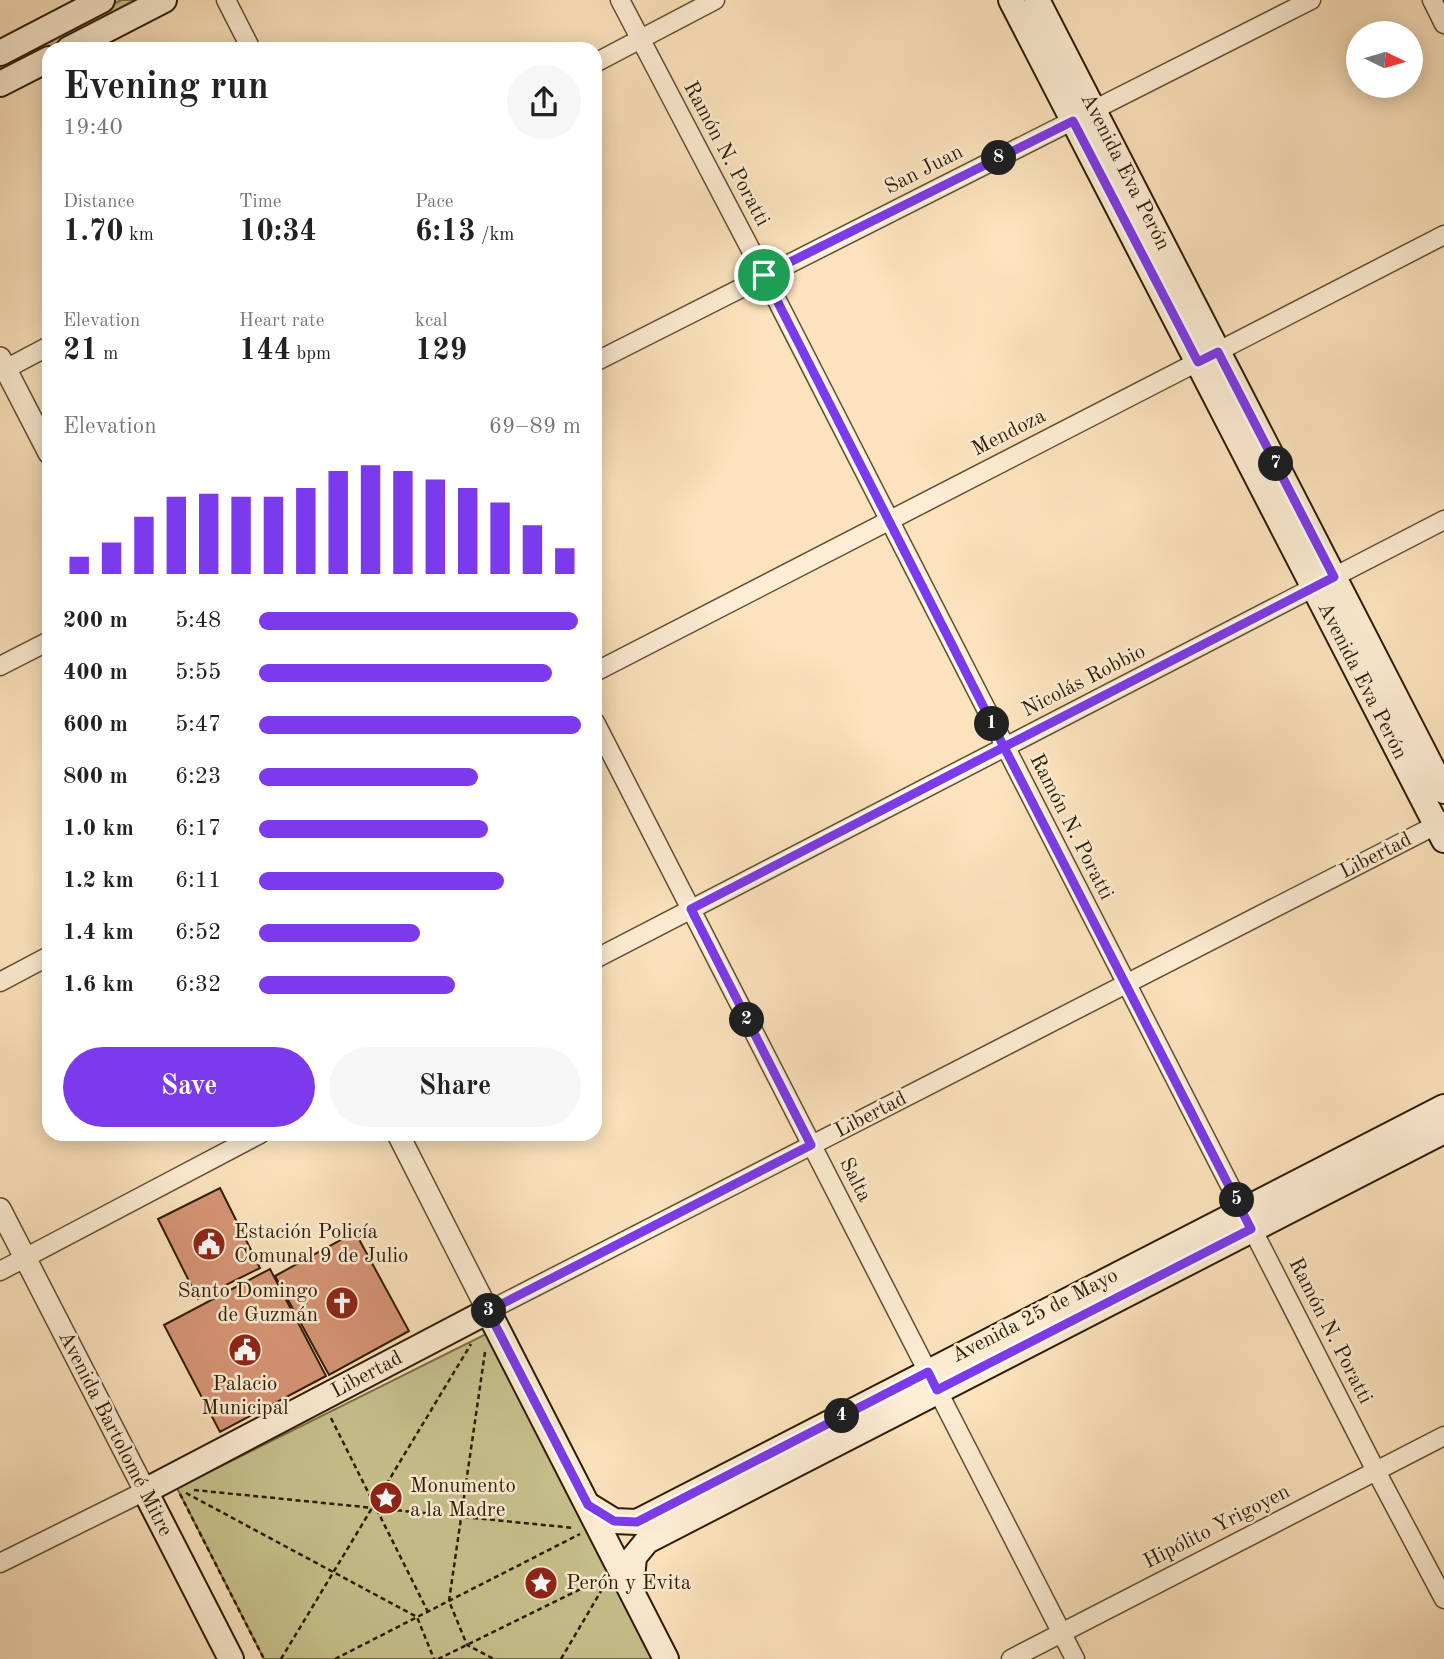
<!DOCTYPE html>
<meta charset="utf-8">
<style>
:root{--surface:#fff;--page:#f6f6f6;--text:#222;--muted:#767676;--accent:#7c3aed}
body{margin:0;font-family:"Old Standard TT",serif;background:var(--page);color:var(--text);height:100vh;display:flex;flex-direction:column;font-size:26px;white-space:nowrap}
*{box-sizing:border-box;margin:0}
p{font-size:23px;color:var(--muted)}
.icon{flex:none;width:38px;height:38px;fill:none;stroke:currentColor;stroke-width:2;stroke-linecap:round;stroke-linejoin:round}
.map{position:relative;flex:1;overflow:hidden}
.details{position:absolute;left:42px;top:42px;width:560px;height:1099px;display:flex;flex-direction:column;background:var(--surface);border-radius:21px;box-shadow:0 4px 18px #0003}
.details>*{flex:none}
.needle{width:46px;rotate:95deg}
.controls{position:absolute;left:1346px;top:21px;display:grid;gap:14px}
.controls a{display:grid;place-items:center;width:77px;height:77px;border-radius:50%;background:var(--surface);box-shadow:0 4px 18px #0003;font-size:35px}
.pin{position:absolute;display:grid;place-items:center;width:60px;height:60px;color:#fff;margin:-30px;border:4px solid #fff;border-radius:50%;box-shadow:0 2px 7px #0007}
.km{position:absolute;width:35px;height:35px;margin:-18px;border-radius:50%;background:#222;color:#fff;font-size:19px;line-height:35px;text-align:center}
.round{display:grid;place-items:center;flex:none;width:74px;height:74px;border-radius:37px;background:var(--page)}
.overview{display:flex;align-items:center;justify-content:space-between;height:119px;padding:0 21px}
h1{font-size:38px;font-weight:700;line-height:52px}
.figures{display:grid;grid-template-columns:repeat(3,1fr);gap:10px;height:119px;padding:7px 21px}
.figures div{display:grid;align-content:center}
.figures b{font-size:30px;font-weight:700}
.figures small{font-size:19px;font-weight:400}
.figures p{font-size:19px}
.chart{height:196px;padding:14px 21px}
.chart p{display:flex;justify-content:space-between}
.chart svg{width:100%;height:126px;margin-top:7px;stroke:var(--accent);stroke-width:6}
.primary-button{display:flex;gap:14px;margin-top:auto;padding:14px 21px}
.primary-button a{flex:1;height:80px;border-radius:42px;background:var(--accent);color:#fff;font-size:28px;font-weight:700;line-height:80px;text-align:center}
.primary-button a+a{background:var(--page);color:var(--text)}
ul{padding:0 21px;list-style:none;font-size:23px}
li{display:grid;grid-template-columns:112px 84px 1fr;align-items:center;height:52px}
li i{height:18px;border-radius:9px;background:var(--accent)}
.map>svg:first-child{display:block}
</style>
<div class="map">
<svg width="1444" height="1659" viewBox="0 0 1444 1659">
<rect width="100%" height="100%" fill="#fce3bd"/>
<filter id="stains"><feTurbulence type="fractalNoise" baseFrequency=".00286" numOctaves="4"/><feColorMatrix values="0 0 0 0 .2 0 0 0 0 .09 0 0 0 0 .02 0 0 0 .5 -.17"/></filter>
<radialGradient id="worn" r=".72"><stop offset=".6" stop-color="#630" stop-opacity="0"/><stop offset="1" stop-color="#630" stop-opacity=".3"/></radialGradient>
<g fill="#c7c18c" stroke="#7a6e47" stroke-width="2">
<polygon points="121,0 140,0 0,72 0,62"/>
<polygon points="488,1333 655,1659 264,1659 177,1488"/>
</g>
<g fill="#d79576" stroke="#2e1b02" stroke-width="2">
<polygon points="220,1188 260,1268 198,1299 158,1219"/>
<polygon points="355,1232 409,1331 329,1375 275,1276"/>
<polygon points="270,1269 326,1376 220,1432 164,1325"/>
</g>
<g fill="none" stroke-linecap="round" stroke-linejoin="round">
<defs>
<g id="minor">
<polyline points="226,0 251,49"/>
<polyline points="620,0 764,275 1376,1471 1444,1599"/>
<polyline points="1432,0 1444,24"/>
<polyline points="595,63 715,0"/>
<polyline points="595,362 1311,0"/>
<polyline points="0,372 49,346"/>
<polyline points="0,666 49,641"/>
<polyline points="595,672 1444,235"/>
<polyline points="595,722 1075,1659"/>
<polyline points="595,959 1444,520"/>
<polyline points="0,982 49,956"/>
<polyline points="0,1271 260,1134"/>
<polyline points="488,1311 1444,821"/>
<polyline points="0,1563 145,1491"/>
<polyline points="1011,1659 1444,1436"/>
</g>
<g id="tertiary">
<polyline points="0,358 49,453"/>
<polyline points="398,1134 488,1311"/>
<polyline points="0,1209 145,1491"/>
</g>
<g id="secondary">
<polyline points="1011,0 1444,840"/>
<polyline points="1037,0 1444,791"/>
<polyline points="69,49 164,0"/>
<polyline points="0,53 102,0"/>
<polyline points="0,84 49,59"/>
<polyline points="588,1505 614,1521 637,1522 1444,1107"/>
<polyline points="631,1589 634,1557 647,1541 1444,1131"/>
<polyline points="231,1659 145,1491 488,1311 666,1659"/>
</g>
</defs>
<use href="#minor" stroke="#624d31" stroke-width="21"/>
<use href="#tertiary" stroke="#624d31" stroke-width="24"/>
<use href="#secondary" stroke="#2e1b02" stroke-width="28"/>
<g stroke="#2e1b02" stroke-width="2.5" stroke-dasharray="5 3.5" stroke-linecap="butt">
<polyline points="485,1352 449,1601 467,1645 494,1659"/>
<polyline points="331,1418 428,1612"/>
<polyline points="194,1490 574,1528"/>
<polyline points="186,1493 417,1617 434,1659"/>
<polyline points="180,1494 264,1659"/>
<polyline points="281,1659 471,1344"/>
<polyline points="335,1659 580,1534"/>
<polyline points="438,1659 601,1579"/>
<polyline points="561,1659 604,1586"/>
</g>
<use href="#minor" stroke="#fdedd4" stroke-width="18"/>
<use href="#tertiary" stroke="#fdedd4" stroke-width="21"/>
<use href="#secondary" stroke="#fdedd4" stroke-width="24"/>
</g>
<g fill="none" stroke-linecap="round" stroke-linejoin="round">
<defs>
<polyline id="route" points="764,275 1004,747 691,909 811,1145 488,1311 588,1505 614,1521 637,1522 928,1372 937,1390 1251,1229 1004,747 1334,577 1218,352 1198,362 1073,121 764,275"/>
</defs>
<use href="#route" stroke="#fff" stroke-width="14"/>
<use href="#route" stroke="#7c3aed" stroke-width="9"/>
</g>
<defs>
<symbol id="civic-disc" viewBox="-11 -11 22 22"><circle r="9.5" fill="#8f2418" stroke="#fdedd4"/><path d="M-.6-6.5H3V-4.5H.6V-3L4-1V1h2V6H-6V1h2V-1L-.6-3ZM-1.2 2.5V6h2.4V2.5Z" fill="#fff"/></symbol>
<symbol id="church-disc" viewBox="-11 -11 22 22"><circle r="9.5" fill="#8f2418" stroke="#fdedd4"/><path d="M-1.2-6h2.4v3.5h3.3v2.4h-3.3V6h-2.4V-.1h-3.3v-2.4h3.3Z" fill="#fff"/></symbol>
<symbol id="sight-disc" viewBox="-11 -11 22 22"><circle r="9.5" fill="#8f2418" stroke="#fdedd4"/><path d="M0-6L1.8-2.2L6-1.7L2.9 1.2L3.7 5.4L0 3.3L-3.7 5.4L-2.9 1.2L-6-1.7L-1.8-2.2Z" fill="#fff"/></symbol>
</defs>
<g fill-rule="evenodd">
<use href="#civic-disc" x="190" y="1225" width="38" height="38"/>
<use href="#church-disc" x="323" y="1284" width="38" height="38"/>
<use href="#civic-disc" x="226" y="1331" width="38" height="38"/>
<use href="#sight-disc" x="367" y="1479" width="38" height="38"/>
<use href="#sight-disc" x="522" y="1564" width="38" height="38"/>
</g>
<g text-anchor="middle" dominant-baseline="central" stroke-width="5" stroke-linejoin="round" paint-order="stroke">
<g font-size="21" fill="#2e1b02" stroke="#fdedd4">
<text transform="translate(726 154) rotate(62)">Ramón N. Poratti</text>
<text transform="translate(924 170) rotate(-27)">San Juan</text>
<text transform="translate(1125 172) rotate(63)">Avenida Eva Perón</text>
<text transform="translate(1009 433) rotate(-27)">Mendoza</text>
<text transform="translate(1084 681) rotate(-27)">Nicolás Robbio</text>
<text transform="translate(1362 681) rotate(63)">Avenida Eva Perón</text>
<text transform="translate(1071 827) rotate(63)">Ramón N. Poratti</text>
<text transform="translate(1376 856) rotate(-27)">Libertad</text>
<text transform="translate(871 1115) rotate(-27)">Libertad</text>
<text transform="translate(855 1180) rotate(63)">Salta</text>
<text transform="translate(1035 1316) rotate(-27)">Avenida 25 de Mayo</text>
<text transform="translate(1330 1331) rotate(63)">Ramón N. Poratti</text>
<text transform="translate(367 1375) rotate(-28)">Libertad</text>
<text transform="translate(115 1434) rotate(63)">Avenida Bartolomé Mitre</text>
<text transform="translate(1217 1527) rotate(-27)">Hipólito Yrigoyen</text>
</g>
<g font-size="21" fill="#2e1b02" stroke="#fdedd4" text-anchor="start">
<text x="234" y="1232">Estación Policía<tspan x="234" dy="24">Comunal 9 de Julio</tspan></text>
<text x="318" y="1291" text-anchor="end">Santo Domingo<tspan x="318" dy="24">de Guzmán</tspan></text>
<text x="245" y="1384" text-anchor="middle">Palacio<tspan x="245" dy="24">Municipal</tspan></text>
<text x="410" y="1486">Monumento<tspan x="410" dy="24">a la Madre</tspan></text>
<text x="566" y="1583">Perón y Evita</text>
</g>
</g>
<rect width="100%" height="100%" filter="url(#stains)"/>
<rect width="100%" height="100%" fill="url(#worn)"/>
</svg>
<div class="controls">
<a><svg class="needle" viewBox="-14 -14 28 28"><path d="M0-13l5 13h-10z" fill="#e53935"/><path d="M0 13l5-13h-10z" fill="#767676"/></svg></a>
</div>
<div class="pin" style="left:764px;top:275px;background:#1e9e55"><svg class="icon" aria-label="arrive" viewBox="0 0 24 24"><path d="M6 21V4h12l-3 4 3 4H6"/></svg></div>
<b class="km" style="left:992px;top:724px">1</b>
<b class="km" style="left:747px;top:1020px">2</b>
<b class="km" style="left:489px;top:1311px">3</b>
<b class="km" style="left:842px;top:1416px">4</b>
<b class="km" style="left:1237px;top:1200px">5</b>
<b class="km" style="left:1276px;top:464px">7</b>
<b class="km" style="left:999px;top:158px">8</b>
<section class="details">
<div class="overview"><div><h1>Evening run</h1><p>19:40</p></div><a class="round"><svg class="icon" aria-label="share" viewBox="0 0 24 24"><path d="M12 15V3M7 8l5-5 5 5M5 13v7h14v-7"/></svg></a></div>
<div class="figures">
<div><p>Distance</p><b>1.70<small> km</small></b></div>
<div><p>Time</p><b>10:34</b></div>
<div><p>Pace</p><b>6:13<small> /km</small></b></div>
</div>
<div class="figures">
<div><p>Elevation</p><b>21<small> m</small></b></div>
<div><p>Heart rate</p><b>144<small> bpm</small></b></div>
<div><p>kcal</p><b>129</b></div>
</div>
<div class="chart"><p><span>Elevation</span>69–89 m</p>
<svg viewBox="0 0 160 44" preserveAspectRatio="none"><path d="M5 44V38M15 44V33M25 44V24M35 44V17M45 44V16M55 44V17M65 44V17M75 44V14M85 44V8M95 44V6M105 44V8M115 44V11M125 44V14M135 44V19M145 44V27M155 44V35"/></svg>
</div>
<ul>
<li><b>200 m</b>5:48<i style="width:99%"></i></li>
<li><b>400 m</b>5:55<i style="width:91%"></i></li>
<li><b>600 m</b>5:47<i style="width:100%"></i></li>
<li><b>800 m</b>6:23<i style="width:68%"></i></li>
<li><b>1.0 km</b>6:17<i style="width:71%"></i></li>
<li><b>1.2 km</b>6:11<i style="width:76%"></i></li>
<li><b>1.4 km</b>6:52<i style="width:50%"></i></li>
<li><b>1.6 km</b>6:32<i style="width:61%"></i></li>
</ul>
<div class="primary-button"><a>Save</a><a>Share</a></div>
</section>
</div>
